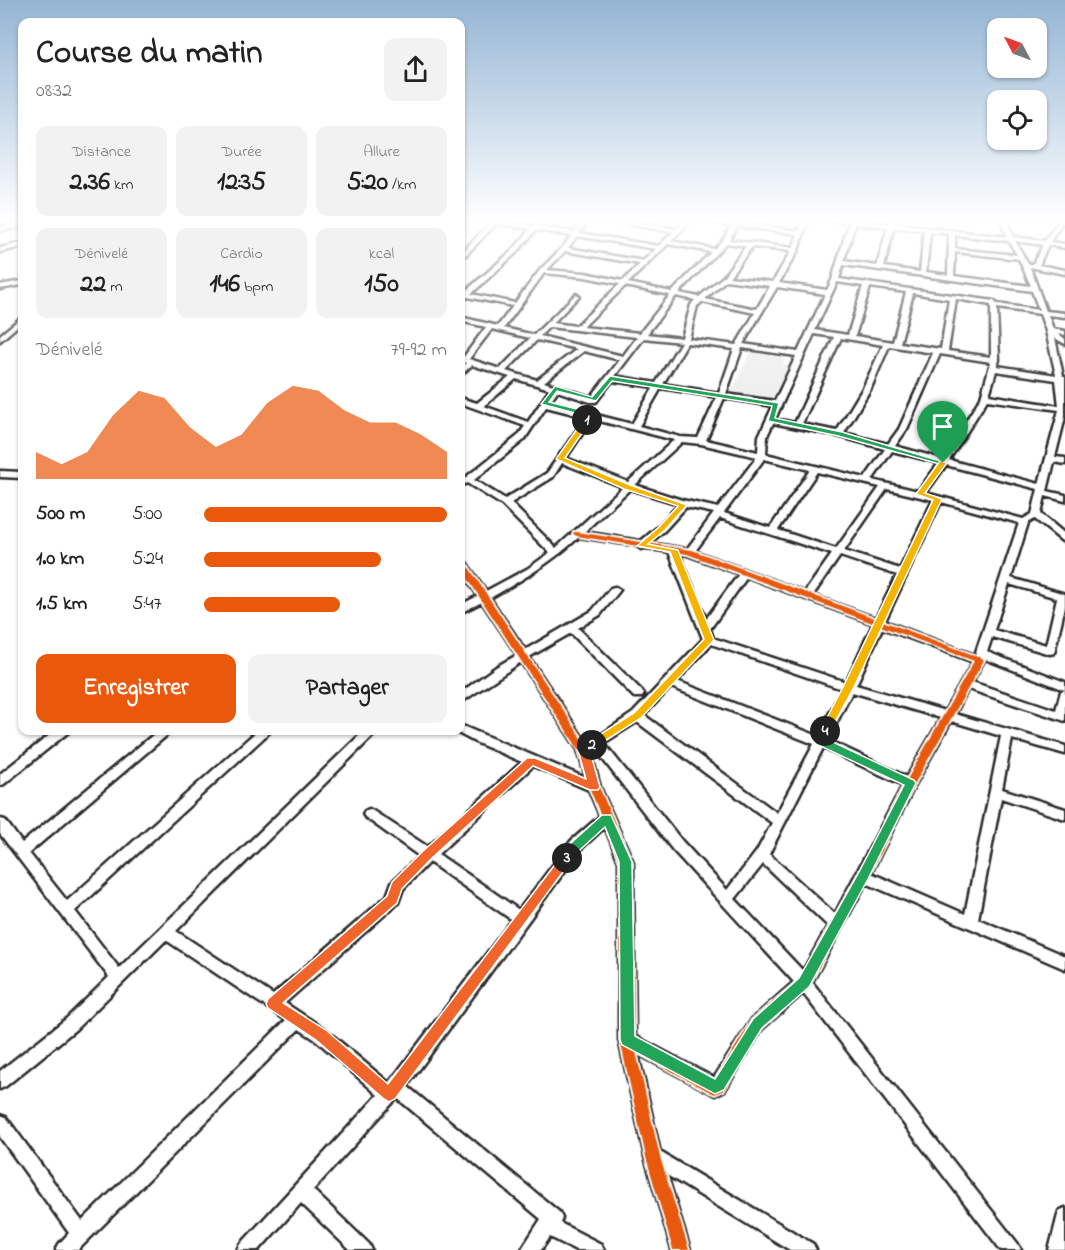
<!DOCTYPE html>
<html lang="fr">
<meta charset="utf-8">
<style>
:root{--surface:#fff;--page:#f2f2f2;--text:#222;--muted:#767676;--accent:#ea580c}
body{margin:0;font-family:"Indie Flower",sans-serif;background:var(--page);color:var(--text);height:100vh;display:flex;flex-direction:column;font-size:22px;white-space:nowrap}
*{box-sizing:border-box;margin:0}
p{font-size:20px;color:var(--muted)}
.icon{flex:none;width:33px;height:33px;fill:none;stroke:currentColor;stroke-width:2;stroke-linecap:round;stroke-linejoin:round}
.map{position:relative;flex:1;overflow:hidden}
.panel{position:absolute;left:18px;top:18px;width:447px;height:717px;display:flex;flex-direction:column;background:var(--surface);border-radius:12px;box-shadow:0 2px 4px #0004}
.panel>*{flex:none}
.needle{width:39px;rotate:311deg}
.controls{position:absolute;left:987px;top:18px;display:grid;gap:12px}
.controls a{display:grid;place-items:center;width:60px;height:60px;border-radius:12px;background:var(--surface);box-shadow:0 2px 4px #0004;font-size:30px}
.pin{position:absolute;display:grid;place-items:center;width:51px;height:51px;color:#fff;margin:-62px -26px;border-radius:50% 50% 50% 0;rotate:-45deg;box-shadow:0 0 6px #0007}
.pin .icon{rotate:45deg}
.km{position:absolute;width:30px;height:30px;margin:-15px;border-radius:50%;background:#222;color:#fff;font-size:16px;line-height:30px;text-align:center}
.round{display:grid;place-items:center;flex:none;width:63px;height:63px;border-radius:12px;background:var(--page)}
.summary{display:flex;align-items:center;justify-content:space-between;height:102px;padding:0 18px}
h1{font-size:33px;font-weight:700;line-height:45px}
.stats{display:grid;grid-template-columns:repeat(3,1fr);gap:9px;height:102px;padding:6px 18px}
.stats div{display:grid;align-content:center;border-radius:12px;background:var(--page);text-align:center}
.stats b{font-size:26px;font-weight:700}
.stats small{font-size:16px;font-weight:400}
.stats p{font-size:16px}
.chart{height:168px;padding:12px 18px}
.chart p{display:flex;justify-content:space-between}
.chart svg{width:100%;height:108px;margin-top:6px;fill:var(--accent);opacity:.7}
.primary-button{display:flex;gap:12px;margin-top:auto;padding:12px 18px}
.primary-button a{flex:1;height:69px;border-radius:12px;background:var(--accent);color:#fff;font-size:24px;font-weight:700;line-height:69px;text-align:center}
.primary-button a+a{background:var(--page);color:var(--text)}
ul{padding:0 18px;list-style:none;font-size:20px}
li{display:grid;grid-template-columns:96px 72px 1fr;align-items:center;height:45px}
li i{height:15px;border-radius:8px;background:var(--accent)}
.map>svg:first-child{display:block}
</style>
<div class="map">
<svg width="1065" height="1250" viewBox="0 0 1065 1250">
<rect width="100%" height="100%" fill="#fff"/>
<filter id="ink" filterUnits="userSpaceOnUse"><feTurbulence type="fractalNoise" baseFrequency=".0167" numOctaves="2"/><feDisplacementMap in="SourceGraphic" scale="12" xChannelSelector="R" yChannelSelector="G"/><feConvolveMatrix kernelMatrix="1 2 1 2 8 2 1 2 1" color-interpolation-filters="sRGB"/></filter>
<g filter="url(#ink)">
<polygon fill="#efefef" points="752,348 787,353 783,364 791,365 777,401 731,393"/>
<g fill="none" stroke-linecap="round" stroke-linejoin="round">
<defs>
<g id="minor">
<path d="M 475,219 L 500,219 L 499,221 L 534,226 L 540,219 L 546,219 L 539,227 L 574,232 L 584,219 L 590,219 L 579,233 L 659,246 L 673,232 L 596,219 L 609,219 L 676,229 L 687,219 L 693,219 L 671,241 L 714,249 L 723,240 L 731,225 L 699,221 L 696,219 L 733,222 L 735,219 L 741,219 L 739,223 L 799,231 L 803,219 L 809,219 L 798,250 L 779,283 L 827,290 L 832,280 L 849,223 L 829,221 L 826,219 L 856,219 L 856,220 L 889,224 L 890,219 L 896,219 L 894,224 L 1007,237 L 1000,219 L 1006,219 L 1013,237 L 1045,241 L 1060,219 L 1065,219 L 1050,242 L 1065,244 L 1065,248 L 1048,245 L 1039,265 L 1065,270 L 1065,274 L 1030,267 L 1046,311 L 1065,313 L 1065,317 L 1048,315 L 1053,329 L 1065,331 L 1065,335 L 1059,334 L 1065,339 L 1065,344 L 1055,338 L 1063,376 L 1065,377 L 1065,417 L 1055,457 L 1065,458 L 1065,464 L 1054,462 L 1047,491 L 1065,495 L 1065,501 L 1045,496 L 1041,514 L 1065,534 L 1065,542 L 1062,541 L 1035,519 L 1028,523 L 1011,578 L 1065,594 L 1065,606 L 1054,653 L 1050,654 L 992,637 L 987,652 L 1065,682 L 1065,690 L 985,659 L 972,682 L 1056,710 L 1061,691 L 1065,690 L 1065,721 L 968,689 L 955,714 L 1065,746 L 1065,754 L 1012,739 L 1002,789 L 1065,809 L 1065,819 L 1001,798 L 978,919 L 1065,956 L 1065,969 L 866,883 L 812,982 L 1018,1244 L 1021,1250 L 1001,1250 L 803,993 L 762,1029 L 725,1090 L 715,1095 L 638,1054 L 660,1152 L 813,1244 L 816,1250 L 790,1250 L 667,1175 L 690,1250 L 672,1250 L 645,1157 L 619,1040 L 619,862 L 605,827 L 581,849 L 407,1086 L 559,1212 L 562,1218 L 560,1223 L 601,1244 L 604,1250 L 576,1250 L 550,1237 L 541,1250 L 521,1250 L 541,1219 L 397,1098 L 313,1190 L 369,1244 L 372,1250 L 350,1250 L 301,1203 L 259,1250 L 238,1250 L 241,1244 L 378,1095 L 316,1040 L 299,1029 L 78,1250 L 56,1250 L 59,1244 L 69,1233 L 0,1137 L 0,1115 L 6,1117 L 82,1221 L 286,1020 L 166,940 L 76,1029 L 6,1086 L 0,1089 L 0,1071 L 66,1019 L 109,977 L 0,834 L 0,819 L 5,820 L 22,843 L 159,730 L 173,730 L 29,853 L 67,901 L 258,730 L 272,730 L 75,911 L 119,968 L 365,730 L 379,730 L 176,931 L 273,995 L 387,896 L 392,882 L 419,856 L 365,817 L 363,814 L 365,811 L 369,809 L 373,811 L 428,847 L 522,762 L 475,742 L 456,732 L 455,730 L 460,730 L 460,725 L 586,778 L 578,750 L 521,662 L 460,703 L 460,693 L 496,667 L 517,655 L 482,602 L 460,613 L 460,605 L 478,596 L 460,568 L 460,557 L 463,558 L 486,591 L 527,569 L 550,553 L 502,505 L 467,483 L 460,486 L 460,480 L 465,478 L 518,436 L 525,426 L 460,403 L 460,398 L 477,403 L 510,377 L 472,365 L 460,376 L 460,369 L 466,363 L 460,362 L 460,357 L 463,358 L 486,327 L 460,321 L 460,317 L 498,326 L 513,306 L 467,297 L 460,302 L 460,296 L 512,251 L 531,229 L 496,224 L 460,261 L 460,255 L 490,223 ZM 855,224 L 888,227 L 877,266 L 844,261 ZM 737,226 L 798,234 L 793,248 L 729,240 ZM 894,228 L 924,231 L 920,272 L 884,267 ZM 536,230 L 571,236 L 562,248 L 540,270 L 515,303 L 471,294 L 516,253 ZM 930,232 L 949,234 L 948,275 L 926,272 ZM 955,235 L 1009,241 L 1017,255 L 955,249 ZM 577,236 L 656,249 L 643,261 L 568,248 ZM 1015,241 L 1043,245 L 1033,264 L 1028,264 ZM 726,243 L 746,246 L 723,277 L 699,297 L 679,293 ZM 668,244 L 711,252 L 672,292 L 628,283 ZM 752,247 L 791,251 L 773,282 L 729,277 ZM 565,251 L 640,264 L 623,281 L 585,273 L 547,270 ZM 955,252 L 1019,259 L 1031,286 L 954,276 ZM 843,265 L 1032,291 L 1039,310 L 997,304 L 994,301 L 839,279 ZM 544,273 L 585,277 L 620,284 L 576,326 L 553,323 L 578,297 L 579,296 L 576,294 L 534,335 L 504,328 ZM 726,280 L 770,286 L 757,309 L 705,299 ZM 837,282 L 863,286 L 848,335 L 815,330 ZM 625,286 L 670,295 L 640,333 L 583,327 ZM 777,287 L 825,294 L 798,352 L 743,344 ZM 870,287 L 906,292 L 893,342 L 855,336 ZM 913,293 L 949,299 L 941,349 L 900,343 ZM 676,296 L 695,300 L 691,305 L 682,338 L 647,334 ZM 956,299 L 991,305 L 991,357 L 948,351 ZM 702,302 L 755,313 L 736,345 L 689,339 L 697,306 ZM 997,308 L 1040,314 L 1046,331 L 1056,375 L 997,366 L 999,360 ZM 549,327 L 637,337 L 623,356 L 540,336 ZM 492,329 L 530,338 L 500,369 L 469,359 ZM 814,334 L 834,337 L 795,423 L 775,419 ZM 644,338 L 681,342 L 656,383 L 615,376 ZM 841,338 L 883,345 L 863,388 L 837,431 L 802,424 ZM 537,340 L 577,349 L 537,380 L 506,371 ZM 687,343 L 734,349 L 719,393 L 663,384 ZM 889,346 L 933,353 L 899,429 L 888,444 L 844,433 L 871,388 ZM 742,348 L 796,356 L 775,401 L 726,394 ZM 584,351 L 620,360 L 591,397 L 544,382 ZM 940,354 L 991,362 L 981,397 L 942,459 L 895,446 L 907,429 ZM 996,371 L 1056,380 L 1059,406 L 989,395 ZM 516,379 L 550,389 L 528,422 L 484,406 ZM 612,381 L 654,387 L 632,424 L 549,403 L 557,391 L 590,402 L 596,402 ZM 661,388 L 717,397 L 698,438 L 680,437 L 639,426 ZM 724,398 L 773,406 L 759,436 L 758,452 L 706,440 ZM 987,400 L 1059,410 L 1039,484 L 949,460 ZM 546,407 L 586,417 L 547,473 L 505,499 L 474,480 L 524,440 ZM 592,419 L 674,440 L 628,482 L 566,458 ZM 773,423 L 838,436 L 885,449 L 865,478 L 766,454 L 767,436 ZM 682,442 L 701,444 L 757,457 L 718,508 L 682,500 L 635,485 ZM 892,451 L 939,463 L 918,491 L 872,480 ZM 764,459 L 810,470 L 770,528 L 724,513 ZM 562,463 L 623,487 L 556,548 L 511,503 L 553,477 ZM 946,465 L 1038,489 L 1032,514 L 1023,519 L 926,493 ZM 817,472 L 880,487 L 836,549 L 778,530 ZM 630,489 L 679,504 L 659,526 L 641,541 L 584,532 ZM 887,489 L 933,500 L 900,569 L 844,551 ZM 941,502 L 1019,523 L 975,655 L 885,621 ZM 686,507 L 714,513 L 687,549 L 650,543 L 665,530 ZM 720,518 L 832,554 L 805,592 L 695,551 ZM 579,537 L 637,546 L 641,549 L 645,548 L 669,552 L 703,639 L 633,713 L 587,744 L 529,657 L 571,633 L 634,697 L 642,697 L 644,694 L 642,691 L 578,628 L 600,615 L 620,590 L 615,587 L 611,588 L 592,611 L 525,650 L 490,598 C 522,580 552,562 579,537 ZM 679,553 L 687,555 L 739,574 L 706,619 ZM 840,556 L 897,575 L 876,618 L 813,595 ZM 747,577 L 873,624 L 846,682 L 713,638 L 710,629 ZM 1009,584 L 1057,598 L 1046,645 L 994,630 ZM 882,628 L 973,662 L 945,711 L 856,685 ZM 711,644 L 842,689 L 818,736 L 677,681 ZM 671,687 L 814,744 L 777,813 L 644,715 ZM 852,692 L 941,718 L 907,777 L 828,740 ZM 951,721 L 1001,736 L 965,914 L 871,873 L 916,783 ZM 637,722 L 772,823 L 757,851 L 727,890 L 682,841 L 604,743 ZM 823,748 L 903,785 L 835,914 L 769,854 ZM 590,749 L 595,749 L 672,849 L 794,982 L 752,1019 L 714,1078 L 635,1036 L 633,862 L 600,787 ZM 533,766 L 589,790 L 600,816 L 571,841 L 519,910 L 438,854 ZM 429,862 L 512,920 L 389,1083 L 326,1030 L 285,1003 L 398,903 L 403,889 ZM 763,864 L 828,926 L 803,971 L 735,899 Z"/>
<polygon points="22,222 22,226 0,231 0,227"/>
<polygon points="22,243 22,247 0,252 0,248"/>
<polygon points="22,281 22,285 0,289 0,285"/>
<polygon points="22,317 22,322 0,341 0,335"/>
<polygon points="0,471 22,472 22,478 0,477"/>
<polygon points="56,730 71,730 4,784 0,786 0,774"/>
<polygon points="1065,1208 1065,1250 1049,1250 1059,1211"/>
</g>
</defs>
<use href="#minor" stroke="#2b2b2b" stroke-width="5"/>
<use href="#minor" fill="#fff" fill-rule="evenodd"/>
<defs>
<polygon id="cycleway" points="574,532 577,532 692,550 982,658 984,660 915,783 867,879 808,987 762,1028 724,1090 715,1094 710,1092 636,1052 660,1157 689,1250 673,1250 646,1157 620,1040 620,862 589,787 579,750 460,567 460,558 464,560 589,749 599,787 632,862 634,1037 715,1080 752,1020 800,979 859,873 905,783 974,661 687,554 577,536 573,534"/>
</defs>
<use href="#cycleway" stroke="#fff" stroke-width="4"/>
<use href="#cycleway" fill="#e8590c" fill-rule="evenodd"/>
</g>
</g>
<linearGradient id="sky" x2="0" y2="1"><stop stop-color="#94b5d4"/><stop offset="0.56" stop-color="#fff"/><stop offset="1" stop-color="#fff" stop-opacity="0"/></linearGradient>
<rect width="1065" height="394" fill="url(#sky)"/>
<polygon fill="#22a559" stroke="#fff" stroke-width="1.5" points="610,376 779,403 775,418 842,432 947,463 943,465 838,436 768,421 772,406 612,381 596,401 557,391 549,402 593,413 589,422 583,420 586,416 541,404 555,386 592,397"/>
<polygon fill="#f5b400" stroke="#fff" stroke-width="1.5" points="584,419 591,420 565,458 630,485 687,505 665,530 648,544 678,550 714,640 641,718 592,749 586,745 588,742 634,713 704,639 670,552 637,546 659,527 678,506 624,489 556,459"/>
<polygon fill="#f0652b" stroke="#fff" stroke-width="1.5" points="592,741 597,745 590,751 600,787 598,790 590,790 533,766 432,858 402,889 397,903 283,1003 326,1030 388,1084 563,854 571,854 571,861 395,1099 389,1102 384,1099 316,1040 268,1008 266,1004 268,999 387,896 392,882 423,851 527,758 535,758 586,779 578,750"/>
<polygon fill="#22a559" stroke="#fff" stroke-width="1.5" points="825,727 830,731 826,739 914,780 916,783 868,879 809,987 762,1028 724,1090 715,1094 622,1045 620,1040 619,862 605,827 581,849 571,861 563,861 561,858 572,842 602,815 611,815 632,862 635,1036 715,1079 753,1019 799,978 859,872 904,785 816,744 814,741 821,728"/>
<polygon fill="#f5b400" stroke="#fff" stroke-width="1.5" points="940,461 947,463 925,493 942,499 854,687 829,733 821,733 820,731 843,687 933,500 916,494"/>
</svg>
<div class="controls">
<a><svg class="needle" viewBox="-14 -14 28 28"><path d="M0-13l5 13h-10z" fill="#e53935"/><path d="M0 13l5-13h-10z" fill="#767676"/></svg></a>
<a><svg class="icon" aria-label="locate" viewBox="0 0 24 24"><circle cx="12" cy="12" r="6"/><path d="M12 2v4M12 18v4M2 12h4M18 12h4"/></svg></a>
</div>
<div class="pin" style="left:943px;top:463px;background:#1e9e55"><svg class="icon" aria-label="arrive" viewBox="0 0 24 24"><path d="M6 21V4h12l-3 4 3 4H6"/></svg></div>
<b class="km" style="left:587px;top:420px">1</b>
<b class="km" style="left:592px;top:745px">2</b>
<b class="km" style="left:567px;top:858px">3</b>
<b class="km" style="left:825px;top:731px">4</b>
<section class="panel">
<div class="summary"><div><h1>Course du matin</h1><p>08:32</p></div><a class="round"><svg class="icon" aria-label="share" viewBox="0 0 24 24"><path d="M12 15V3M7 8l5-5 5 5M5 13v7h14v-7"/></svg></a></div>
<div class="stats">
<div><p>Distance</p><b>2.36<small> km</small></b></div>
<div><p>Durée</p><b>12:35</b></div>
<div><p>Allure</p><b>5:20<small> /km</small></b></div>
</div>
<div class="stats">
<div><p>Dénivelé</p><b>22<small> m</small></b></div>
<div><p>Cardio</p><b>146<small> bpm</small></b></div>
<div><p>kcal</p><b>150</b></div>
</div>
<div class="chart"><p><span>Dénivelé</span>79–92 m</p>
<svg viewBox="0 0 160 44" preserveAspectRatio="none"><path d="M0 44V33L10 38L20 33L30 18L40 8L50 11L60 23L70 31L80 26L90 13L100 6L110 8L120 16L130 21L140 21L150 26L160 33V44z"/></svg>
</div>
<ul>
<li><b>500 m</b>5:00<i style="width:100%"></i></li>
<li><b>1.0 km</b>5:24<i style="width:73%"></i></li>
<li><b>1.5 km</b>5:47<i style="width:56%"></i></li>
</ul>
<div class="primary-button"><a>Enregistrer</a><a>Partager</a></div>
</section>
</div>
